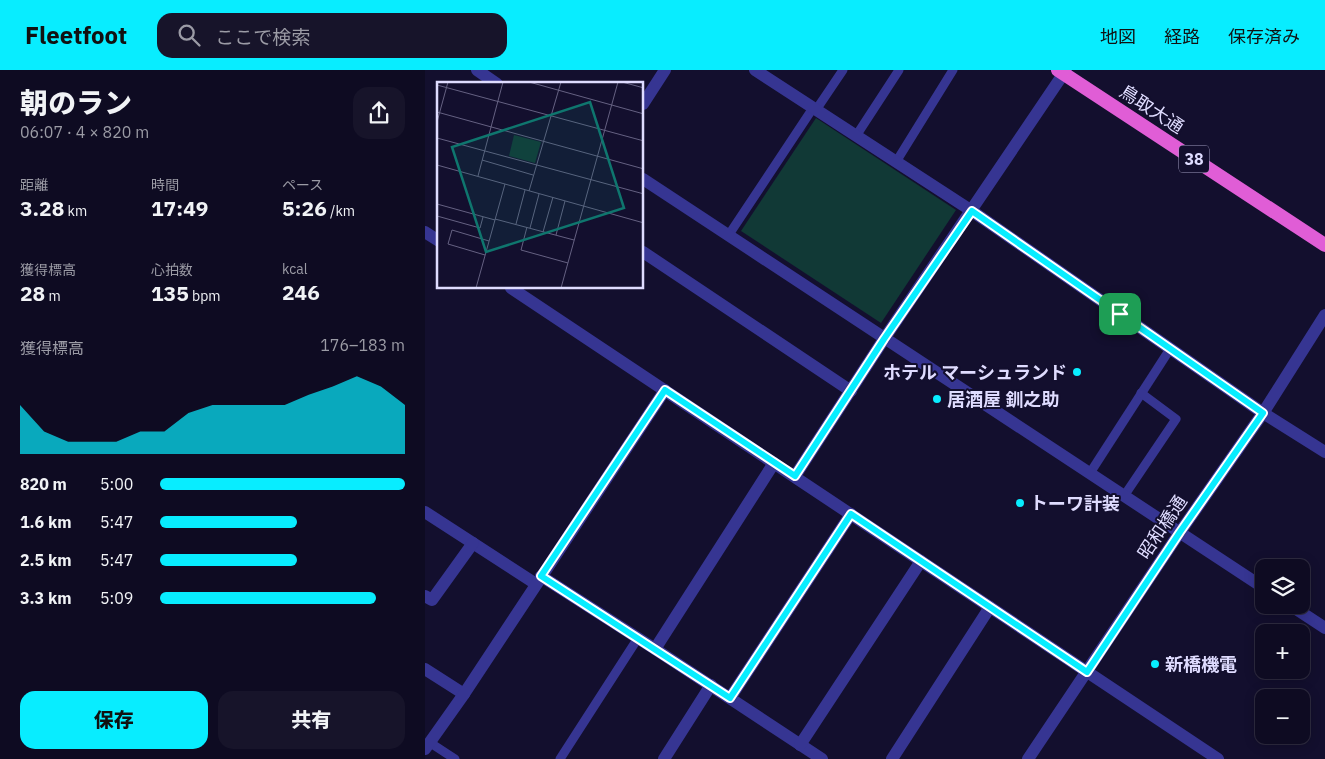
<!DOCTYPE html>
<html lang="ja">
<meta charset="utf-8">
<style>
:root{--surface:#0e0b22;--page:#17142a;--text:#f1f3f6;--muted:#9b9ba5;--line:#2e2b40;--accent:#08edff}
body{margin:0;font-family:"IBM Plex Sans","Noto Sans JP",sans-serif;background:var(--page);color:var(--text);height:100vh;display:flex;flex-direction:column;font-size:19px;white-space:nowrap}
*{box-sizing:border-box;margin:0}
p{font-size:16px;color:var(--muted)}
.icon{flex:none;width:28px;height:28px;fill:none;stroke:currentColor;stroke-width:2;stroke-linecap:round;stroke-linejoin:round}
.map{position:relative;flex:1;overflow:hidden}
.side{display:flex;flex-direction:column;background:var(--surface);width:425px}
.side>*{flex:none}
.tools{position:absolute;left:830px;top:489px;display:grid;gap:10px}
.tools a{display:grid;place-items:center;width:55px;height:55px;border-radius:10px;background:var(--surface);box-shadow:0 2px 12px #0003,0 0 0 1px var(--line);font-size:25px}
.pin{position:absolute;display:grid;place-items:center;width:42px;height:42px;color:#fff;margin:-21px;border-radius:10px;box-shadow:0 2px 8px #0006}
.round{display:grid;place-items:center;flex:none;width:52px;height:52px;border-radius:15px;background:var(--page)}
.summary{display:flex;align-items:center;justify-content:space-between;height:85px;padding:0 20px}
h1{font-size:28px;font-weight:800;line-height:38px}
.figures{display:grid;grid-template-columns:repeat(3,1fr);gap:8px;height:85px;padding:5px 20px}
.figures div{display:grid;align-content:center}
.figures b{font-size:21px;font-weight:800}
.figures small{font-size:14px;font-weight:400}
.figures p{font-size:14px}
.chart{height:140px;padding:10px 20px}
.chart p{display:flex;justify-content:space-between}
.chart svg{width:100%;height:90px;margin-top:5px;fill:var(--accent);opacity:.7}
.cta{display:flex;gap:10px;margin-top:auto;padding:10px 20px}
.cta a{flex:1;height:58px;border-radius:15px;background:var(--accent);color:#111;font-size:20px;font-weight:800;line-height:58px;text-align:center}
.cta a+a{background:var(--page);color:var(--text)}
ul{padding:0 20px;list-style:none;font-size:16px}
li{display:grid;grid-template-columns:80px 60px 1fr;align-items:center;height:38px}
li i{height:12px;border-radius:6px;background:var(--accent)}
header{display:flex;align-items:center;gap:30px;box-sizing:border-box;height:70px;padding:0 25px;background:var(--accent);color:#111}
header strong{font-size:24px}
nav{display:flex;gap:28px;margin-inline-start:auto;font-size:18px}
.search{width:350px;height:45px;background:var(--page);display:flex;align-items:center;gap:12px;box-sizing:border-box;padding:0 18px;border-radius:15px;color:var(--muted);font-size:19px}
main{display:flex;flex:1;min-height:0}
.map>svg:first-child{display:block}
</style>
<header>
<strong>Fleetfoot</strong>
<div class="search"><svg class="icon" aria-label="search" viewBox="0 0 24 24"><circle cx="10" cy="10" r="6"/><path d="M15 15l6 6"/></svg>ここで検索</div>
<nav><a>地図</a><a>経路</a><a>保存済み</a></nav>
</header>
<main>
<section class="side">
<div class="summary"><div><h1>朝のラン</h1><p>06:07 · 4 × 820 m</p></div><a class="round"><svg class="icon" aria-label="share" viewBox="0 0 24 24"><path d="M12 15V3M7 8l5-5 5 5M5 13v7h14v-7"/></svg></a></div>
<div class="figures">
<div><p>距離</p><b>3.28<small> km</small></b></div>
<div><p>時間</p><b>17:49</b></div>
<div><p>ペース</p><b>5:26<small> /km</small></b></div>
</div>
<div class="figures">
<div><p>獲得標高</p><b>28<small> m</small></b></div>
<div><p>心拍数</p><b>135<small> bpm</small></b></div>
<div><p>kcal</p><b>246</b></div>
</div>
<div class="chart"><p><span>獲得標高</span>176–183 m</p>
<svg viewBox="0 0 160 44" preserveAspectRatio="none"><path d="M0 44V20L10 33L20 38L30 38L40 38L50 33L60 33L70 24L80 20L90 20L100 20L110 20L120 15L130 11L140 6L150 11L160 20V44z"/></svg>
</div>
<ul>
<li><b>820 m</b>5:00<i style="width:100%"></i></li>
<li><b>1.6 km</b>5:47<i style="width:56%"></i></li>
<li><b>2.5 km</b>5:47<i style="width:56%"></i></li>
<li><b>3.3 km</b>5:09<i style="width:88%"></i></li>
</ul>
<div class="cta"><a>保存</a><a>共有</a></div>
</section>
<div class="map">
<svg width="900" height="689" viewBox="0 0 900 689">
<rect width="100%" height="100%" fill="#130f2e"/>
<polygon fill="#113936" points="391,48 531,140 456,253 316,161"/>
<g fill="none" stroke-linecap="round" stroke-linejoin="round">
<g stroke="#363592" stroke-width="9">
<polyline points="391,40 418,0"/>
<polyline points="431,66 474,0"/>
<polyline points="471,92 528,0"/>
<polyline points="303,166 388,38"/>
<polyline points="665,403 745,279"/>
<polyline points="699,426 751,349 716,323"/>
<polyline points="4,672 30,689"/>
<polyline points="135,689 213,568"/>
</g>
<g stroke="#363592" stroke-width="12">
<polyline points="52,0 72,14"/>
<polyline points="330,0 547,141 838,343 900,382"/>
<polyline points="218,34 240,0"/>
<polyline points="218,109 839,518"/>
<polyline points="0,162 14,171"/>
<polyline points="218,182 426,321"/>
<polyline points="86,218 793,689"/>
<polyline points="370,406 459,269 641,0"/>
<polyline points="0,442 111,514"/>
<polyline points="116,506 230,579 397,689"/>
<polyline points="0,526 7,530 48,473"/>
<polyline points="865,535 900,558"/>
<polyline points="230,579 349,393"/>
<polyline points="0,599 39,624"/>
<polyline points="305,628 426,444"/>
<polyline points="375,675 496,491"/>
<polyline points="0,679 39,624 240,320"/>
<polyline points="239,689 286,615"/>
<polyline points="467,689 565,537"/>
</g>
<polyline stroke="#363592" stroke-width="12" points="603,689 755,462 838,343 900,245"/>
<polyline stroke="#e05dd6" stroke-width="14" points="633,0 900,175"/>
</g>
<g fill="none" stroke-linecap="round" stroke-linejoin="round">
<defs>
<polygon id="route" points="547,141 838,343 755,462 662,602 426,444 305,628 116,506 240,320 370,406 459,269"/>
</defs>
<use href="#route" stroke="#fff" stroke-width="10"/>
<use href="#route" stroke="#08edff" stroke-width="6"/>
</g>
<g fill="#08edff" stroke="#130f2e" stroke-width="2">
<circle cx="652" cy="302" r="5"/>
<circle cx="512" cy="329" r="5"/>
<circle cx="595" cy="433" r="5"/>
<circle cx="730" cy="594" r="5"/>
</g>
<g text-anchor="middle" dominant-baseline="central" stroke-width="4" stroke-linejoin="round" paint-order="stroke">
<rect fill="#130f2e" stroke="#a29ec0" stroke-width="1" x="754" y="75.5" width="30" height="27" rx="4"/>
<g font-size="16" font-weight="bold" fill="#dfdcff">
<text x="769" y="89">38</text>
</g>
<g font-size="18" fill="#dfdcff" stroke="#130f2e">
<text transform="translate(727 39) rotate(33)">鳥取大通</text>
<text transform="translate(737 457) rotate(-56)">昭和橋通</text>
</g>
<g font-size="18" font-weight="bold" fill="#dfdcff" stroke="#130f2e" text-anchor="start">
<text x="642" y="302" text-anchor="end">ホテル マーシュランド</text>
<text x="522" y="329">居酒屋 釧之助</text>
<text x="605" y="433">トーワ計装</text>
<text x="740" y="594">新橋機電</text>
</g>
</g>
<g transform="translate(12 12)">
<rect width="206" height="206" fill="#130f2e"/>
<path d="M 77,53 L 104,60 L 98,81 L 72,74 Z" fill="#113936"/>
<path fill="none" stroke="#656182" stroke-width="1" d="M 92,0 L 207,32M 185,0 L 207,6M 0,3 L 207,59M 0,30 L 207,87M 0,40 L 11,0M 0,56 L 207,112M 45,78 L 96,93M 0,83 L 207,141M 41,94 L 66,0M 92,109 L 124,0M 0,122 L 58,138M 0,134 L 43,146 L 46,135M 58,137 L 137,158M 79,142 L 88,108M 90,145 L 84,168 L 131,181M 93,146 L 102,112M 106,150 L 116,115M 119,153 L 128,119M 48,173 L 11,162 L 15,148 L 52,159M 39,206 L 68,102M 124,206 L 181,0"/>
<path fill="#0f766e" fill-opacity="0.15" stroke="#0f766e" stroke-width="2.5" d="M 153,20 L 187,126 L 49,170 L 15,65 Z"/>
<rect width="206" height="206" fill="none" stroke="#dfdcff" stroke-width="2.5"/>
</g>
</svg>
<div class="tools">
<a><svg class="icon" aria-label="layers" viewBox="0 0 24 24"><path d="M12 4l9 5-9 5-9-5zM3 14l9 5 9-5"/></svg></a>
<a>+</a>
<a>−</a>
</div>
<div class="pin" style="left:695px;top:244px;background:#1e9e55"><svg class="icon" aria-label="arrive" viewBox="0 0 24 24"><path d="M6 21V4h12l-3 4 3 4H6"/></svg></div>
</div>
</main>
